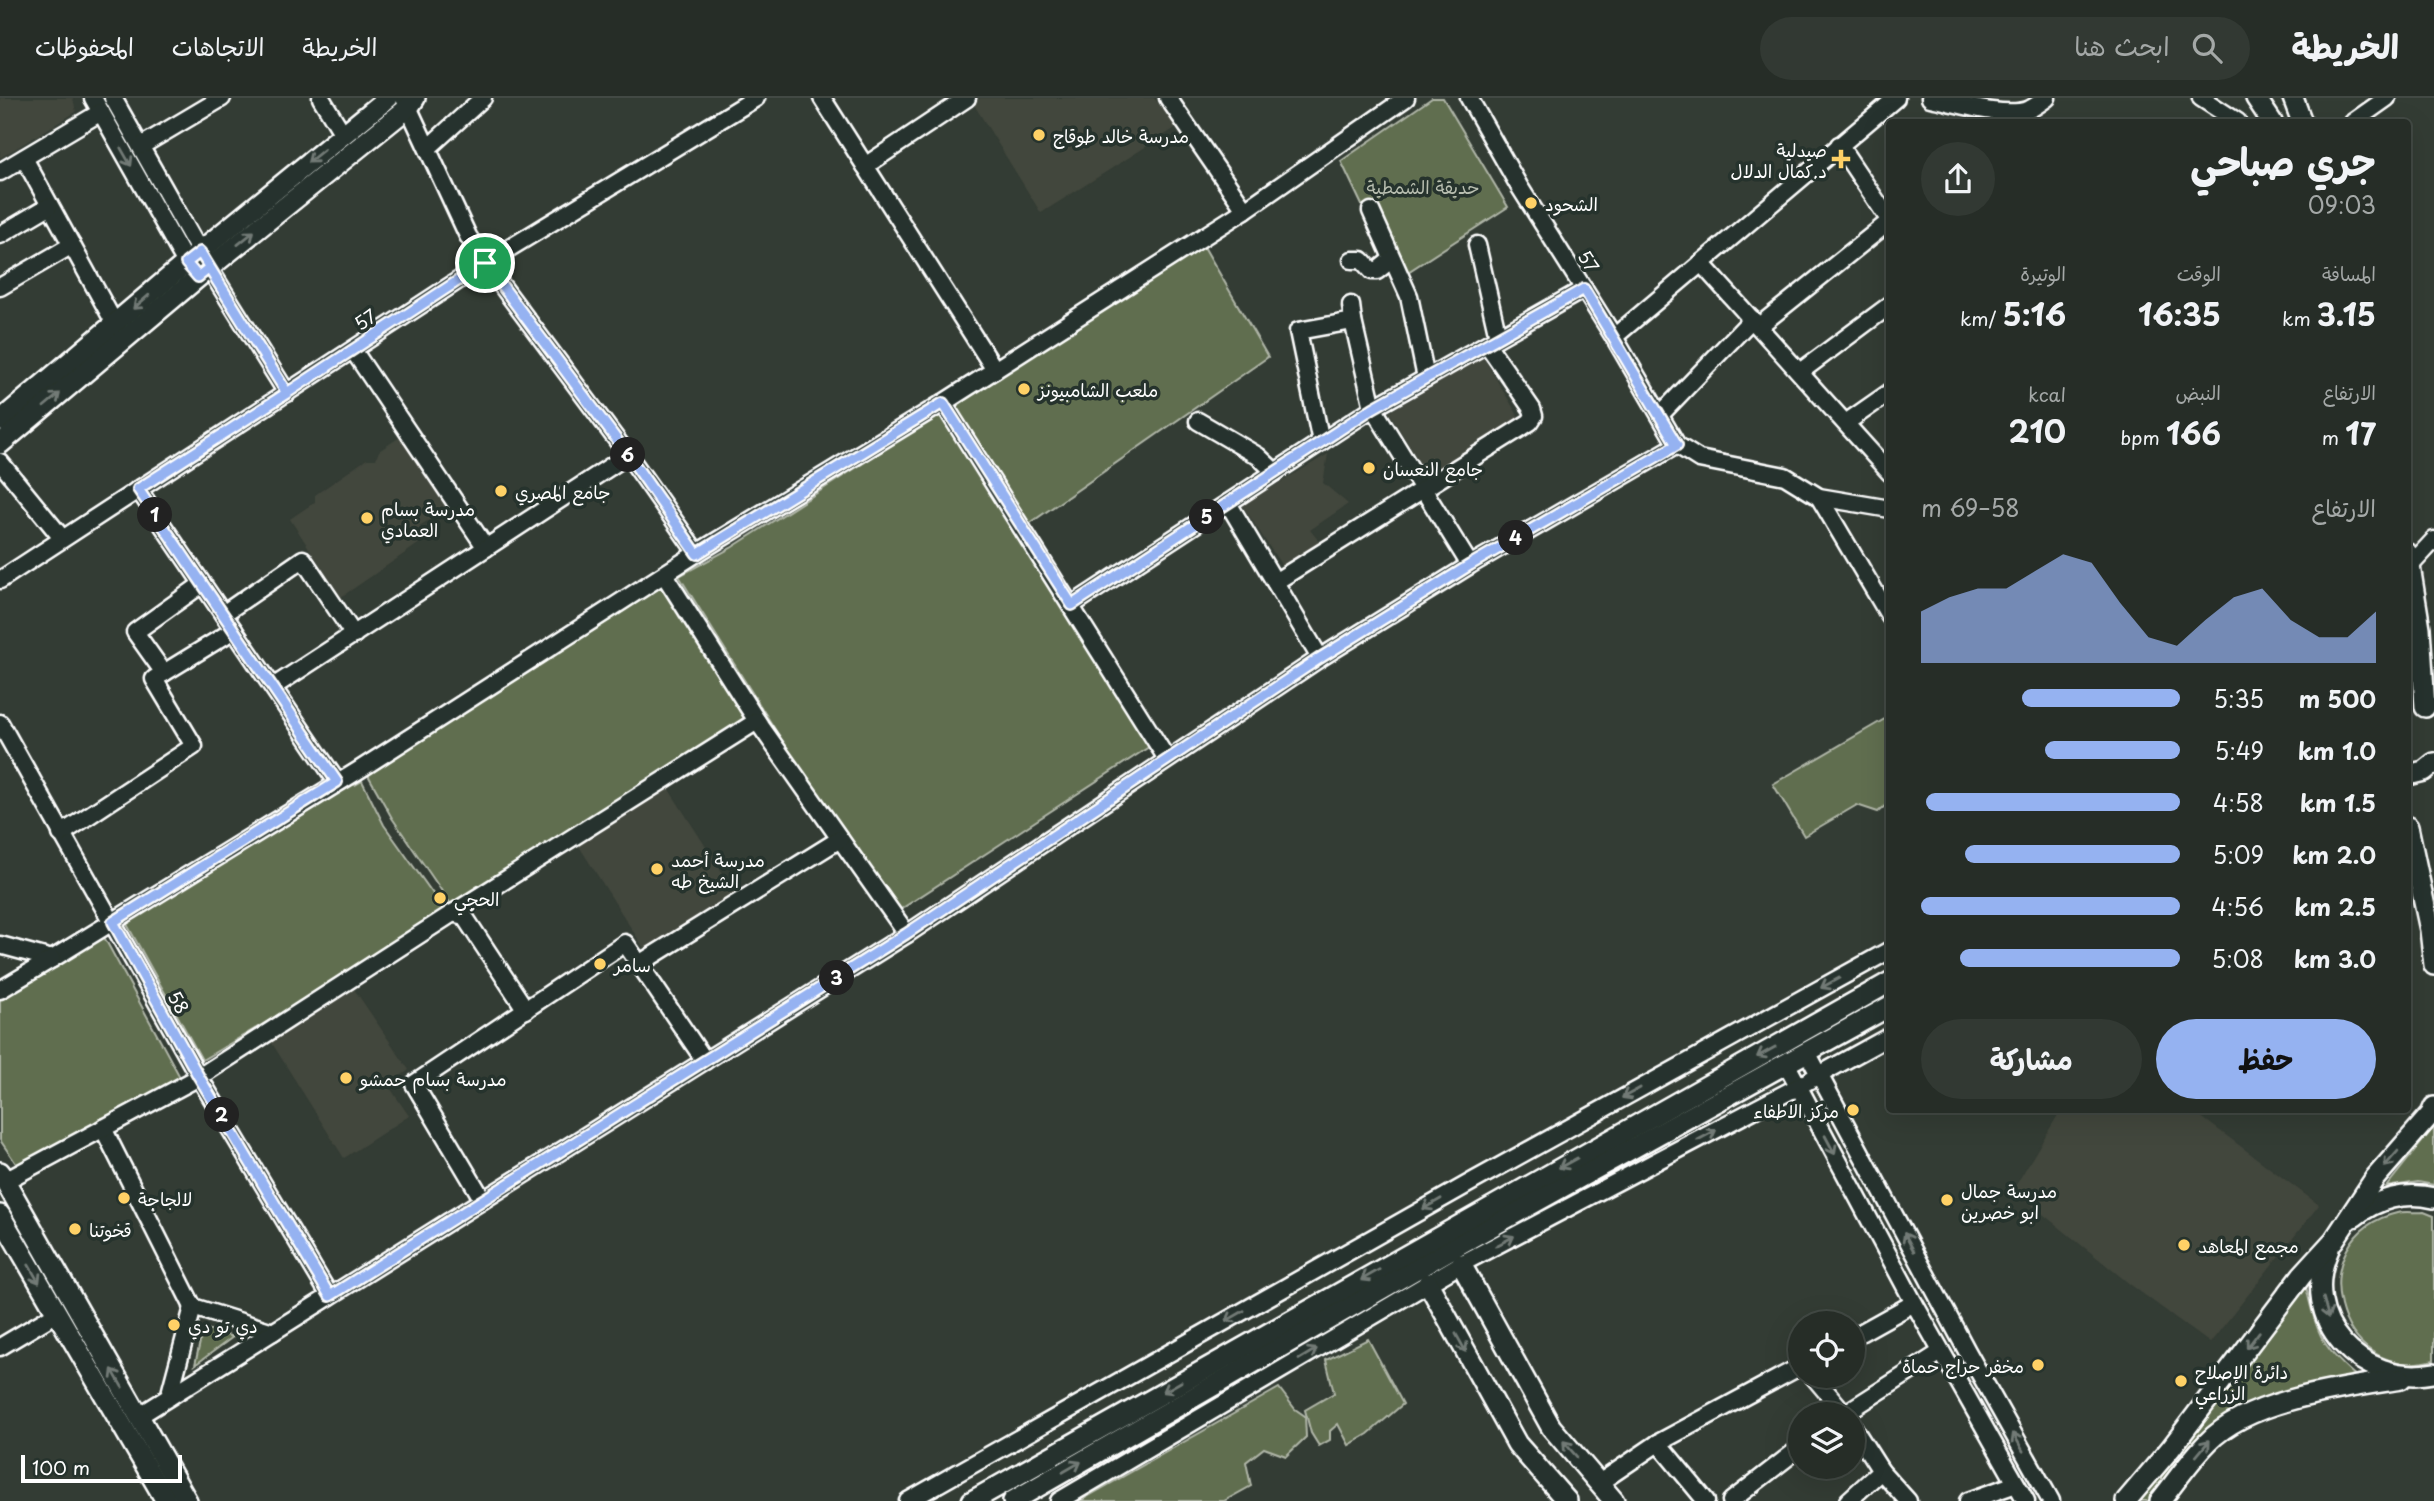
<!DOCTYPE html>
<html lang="ar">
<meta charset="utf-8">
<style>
:root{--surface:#262d27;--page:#323933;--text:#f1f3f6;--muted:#a4a8a7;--line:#424944;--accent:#95b2f1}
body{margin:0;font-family:"Playpen Sans","Playpen Sans Arabic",sans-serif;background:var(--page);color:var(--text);direction:rtl;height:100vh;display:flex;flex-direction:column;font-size:26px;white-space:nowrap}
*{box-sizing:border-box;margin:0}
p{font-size:23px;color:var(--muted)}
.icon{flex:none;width:38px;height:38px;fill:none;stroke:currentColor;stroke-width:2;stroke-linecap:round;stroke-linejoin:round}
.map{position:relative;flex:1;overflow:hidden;direction:ltr}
.details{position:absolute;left:1886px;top:21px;width:525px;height:994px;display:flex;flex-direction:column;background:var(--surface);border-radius:7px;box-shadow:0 7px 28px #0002,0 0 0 2px var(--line);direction:rtl}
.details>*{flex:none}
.buttons{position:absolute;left:1788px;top:1213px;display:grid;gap:14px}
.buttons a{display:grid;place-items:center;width:77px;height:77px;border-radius:50%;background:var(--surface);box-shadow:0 7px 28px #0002,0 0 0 2px var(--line);font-size:35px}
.scale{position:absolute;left:21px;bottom:18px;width:161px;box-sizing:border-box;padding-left:7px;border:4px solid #fff;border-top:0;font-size:19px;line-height:24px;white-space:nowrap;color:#fff;-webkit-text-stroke:5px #26332d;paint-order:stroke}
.pin{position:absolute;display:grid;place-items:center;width:60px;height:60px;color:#fff;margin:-30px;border:4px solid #fff;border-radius:50%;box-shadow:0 2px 7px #0007}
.km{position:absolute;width:35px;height:35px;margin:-18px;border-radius:50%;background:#222;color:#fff;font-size:19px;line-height:35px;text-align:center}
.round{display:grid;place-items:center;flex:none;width:74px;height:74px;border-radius:37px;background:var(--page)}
.summary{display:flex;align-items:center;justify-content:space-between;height:119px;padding:0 35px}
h1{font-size:38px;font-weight:700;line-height:52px}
.stats{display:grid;grid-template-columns:repeat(3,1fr);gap:10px;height:119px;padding:7px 35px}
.stats div{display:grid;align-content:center}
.stats b{font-size:30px;font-weight:700}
.stats small{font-size:19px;font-weight:400}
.stats p{font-size:19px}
.chart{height:196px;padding:14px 35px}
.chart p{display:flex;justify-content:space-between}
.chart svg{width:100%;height:126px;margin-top:7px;fill:var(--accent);opacity:.7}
.button{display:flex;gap:14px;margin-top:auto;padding:14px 35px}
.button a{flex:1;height:80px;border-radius:42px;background:var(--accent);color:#111;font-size:28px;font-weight:700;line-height:80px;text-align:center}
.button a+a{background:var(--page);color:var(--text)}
ul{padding:0 35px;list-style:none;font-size:23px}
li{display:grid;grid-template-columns:112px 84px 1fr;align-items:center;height:52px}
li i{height:18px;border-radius:9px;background:var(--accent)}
header{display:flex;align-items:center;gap:42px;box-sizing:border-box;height:98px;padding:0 35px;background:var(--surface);border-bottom:2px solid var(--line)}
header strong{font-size:33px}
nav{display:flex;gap:38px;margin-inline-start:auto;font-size:24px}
.search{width:490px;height:63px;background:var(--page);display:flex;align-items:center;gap:18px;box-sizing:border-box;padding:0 24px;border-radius:38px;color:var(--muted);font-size:26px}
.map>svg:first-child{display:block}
</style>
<header>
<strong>الخريطة</strong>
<div class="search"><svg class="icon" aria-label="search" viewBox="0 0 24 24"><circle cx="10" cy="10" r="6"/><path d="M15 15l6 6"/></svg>ابحث هنا</div>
<nav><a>الخريطة</a><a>الاتجاهات</a><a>المحفوظات</a></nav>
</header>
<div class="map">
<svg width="2434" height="1403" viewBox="0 0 2434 1403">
<rect width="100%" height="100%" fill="#333c34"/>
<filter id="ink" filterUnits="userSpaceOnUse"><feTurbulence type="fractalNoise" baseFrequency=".0143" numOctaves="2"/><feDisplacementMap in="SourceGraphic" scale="14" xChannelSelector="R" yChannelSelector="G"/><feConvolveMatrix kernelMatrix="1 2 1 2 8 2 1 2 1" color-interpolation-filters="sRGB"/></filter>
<g filter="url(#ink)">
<g fill="#43473d">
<polygon points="0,0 73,0 76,14 0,60"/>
<polygon points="980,0 1154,0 1177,29 1041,115 973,5"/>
<polygon points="1483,259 1526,331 1430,382 1389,314"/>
<polygon points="400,339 447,411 419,428 427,440 341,499 290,421 315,404 315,397 367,361 376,361 379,353"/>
<polygon points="1328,356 1323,385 1348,406 1310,432 1323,448 1284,471 1242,407"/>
<polygon points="666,687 737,797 647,855 577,745"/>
<polygon points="354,891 409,972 388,987 409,1018 344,1060 270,942"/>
<polygon points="2061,1012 2192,1012 2319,1107 2210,1245 2131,1187 2013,1092"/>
</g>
<g fill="#616e50" stroke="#b0b6a8" stroke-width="2">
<polygon points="1432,0 1443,0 1508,109 1397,181 1341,63"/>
<polygon points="1203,147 1268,259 1023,430 950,307"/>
<polygon points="943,314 1155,645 898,813 890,815 679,478 731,450"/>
<polygon points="661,489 663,492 666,491 750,627 454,811 392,720 368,677"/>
<polygon points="1890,618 1890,695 1886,707 1878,714 1857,707 1804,738 1773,686"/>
<polygon points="362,683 384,727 448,817 202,962 124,821 353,685 355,687"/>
<polygon points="104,839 180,979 22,1071 19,1066 17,1067 0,1042 0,899"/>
<polygon points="2434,1029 2434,1087 2418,1084 2386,1089"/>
<path d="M 2424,1114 L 2434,1118 L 2434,1262 C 2334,1289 2298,1138 2397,1115 C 2405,1113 2415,1115 2424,1114 Z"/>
<path d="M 2306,1188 C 2316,1236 2323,1252 2362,1283 L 2308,1290 L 2184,1357 L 2148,1403 L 2139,1403 L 2257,1254 Z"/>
<polygon points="203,1230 233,1239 195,1267"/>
<polygon points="1368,1241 1403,1306 1368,1336 1349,1347 1338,1326 1330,1333 1330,1342 1319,1348 1311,1335 1305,1312 1334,1295 1326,1262"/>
<polygon points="1279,1290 1295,1311 1305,1318 1306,1339 1286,1358 1264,1350 1246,1364 1251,1388 1224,1403 1080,1403"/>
</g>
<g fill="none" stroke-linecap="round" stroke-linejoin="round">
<defs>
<g id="minor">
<polyline points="93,0 186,165 193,173"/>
<polyline points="113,0 209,170 287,295"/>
<polyline points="321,0 343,36"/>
<polyline points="404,0 468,138 485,165 628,357 697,455"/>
<polyline points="822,0 995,272"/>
<polyline points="1168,0 1245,112"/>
<polyline points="1469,0 1519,88 1614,239 1677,347 1699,361 1785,378 1819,399 1890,411"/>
<path d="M 1930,0 C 1956,5 2003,20 2028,12 C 2035,9 2041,4 2047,0"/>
<polyline points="2201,0 2238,24"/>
<polyline points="2353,24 2387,0"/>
<polyline points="1839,47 1890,123"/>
<polyline points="141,48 222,0"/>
<polyline points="428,50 483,0"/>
<polyline points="24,60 115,226"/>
<polyline points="865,68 967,0"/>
<polyline points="0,74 101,14"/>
<polyline points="1371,113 1409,198 1426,280"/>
<polyline points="0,137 49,108"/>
<polyline points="1477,147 1498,239"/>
<polyline points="1352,162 1362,162 1372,173 1377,173 1392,161"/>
<polyline points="1701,165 1890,375"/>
<polyline points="0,189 72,147"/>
<polyline points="1353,223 1373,310 1470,467"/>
<polyline points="1759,228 1890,123"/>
<polyline points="1614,239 1896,0"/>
<polyline points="353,252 486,450"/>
<polyline points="1800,274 1890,207"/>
<polyline points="943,305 1167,661"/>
<polyline points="1660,317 1752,221"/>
<polyline points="1198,323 1258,358 1275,374"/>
<polyline points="1847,324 1890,294"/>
<polyline points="1321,344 1298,233 1353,223 1351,207"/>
<polyline points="0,364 62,440"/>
<polyline points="138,391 337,684"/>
<polyline points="1819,399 1890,519"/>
<polyline points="1228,405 1320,560"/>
<polyline points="2410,468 2434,442"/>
<polyline points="665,478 757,623 907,836"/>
<polyline points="0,482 485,165 756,0"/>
<polyline points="1275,484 1530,324 1534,318 1532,311 1487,246"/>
<polyline points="1072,507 1373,310 1584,191"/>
<polyline points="223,516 303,461 354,537"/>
<polyline points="164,575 135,534 202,486"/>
<polyline points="273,589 628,357"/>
<polyline points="0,625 199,979 330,1198"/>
<polyline points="61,736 194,648 154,581 234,532"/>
<polyline points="0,847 52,861 359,672 697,455 943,305 1245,112 1406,0"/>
<polyline points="639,866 840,741"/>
<polyline points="0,892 52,861"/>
<polyline points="526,912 464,818 453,815 757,623"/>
<polyline points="1807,954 1967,1253 2051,1403"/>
<polyline points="1786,965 1914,1205 2026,1403"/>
<polyline points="103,1030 193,1209 273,1234"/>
<polyline points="5,1083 199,979 453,815"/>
<polyline points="483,1102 414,986 625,845 705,963"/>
<polyline points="1853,1239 1914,1205"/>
<polyline points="0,1249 57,1215"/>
<polyline points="1813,1278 1845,1316"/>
<polyline points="169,1299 193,1209"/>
<polyline points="1844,1316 1941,1254"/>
<polyline points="139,1318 907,836 1320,560 1470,467 1677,347"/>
<polyline points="1853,1329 1881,1373 1908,1403"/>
<polyline points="1658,1345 1706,1403"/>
<polyline points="1599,1385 1658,1345 1801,1268"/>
<polyline points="908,1403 1475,1082 1890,852"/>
<polyline points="1059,1403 1461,1166 1799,988 1890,938"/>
<polyline points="1731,1403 1801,1349"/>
<polyline points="1848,1403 1881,1373"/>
<polyline points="1968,1403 2016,1386"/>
</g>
<g id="major">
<polyline points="2256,0 2272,24"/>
<polyline points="2293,0 2302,24"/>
<polyline points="0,323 186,165 388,0"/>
<polyline points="0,346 209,170 409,9 415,0"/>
<polyline points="2408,456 2420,530 2425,609"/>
<polyline points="2408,677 2424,673 2434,665"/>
<polyline points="2408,729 2430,832 2434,867"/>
<polyline points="0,1074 187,1403"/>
<polyline points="0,1117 166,1403"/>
<path d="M 2354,1119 C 2376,1101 2405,1093 2434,1100"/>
<path d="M 2329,1151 C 2297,1222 2361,1289 2434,1275"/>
<polyline points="1461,1166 1551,1329 1614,1403"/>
<polyline points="1428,1185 1517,1346 1567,1403"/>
<polyline points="972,1403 1890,884"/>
<polyline points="1013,1403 1460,1146 1890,908"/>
<polyline points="2126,1403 2171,1350 2302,1177 2334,1142 2375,1080 2431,1016 2434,1009"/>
<path d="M 2160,1403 C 2176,1383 2191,1361 2208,1344 C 2249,1301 2344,1290 2401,1281"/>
</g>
</defs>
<use href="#minor" stroke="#fff" stroke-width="21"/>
<use href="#major" stroke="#fff" stroke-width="24"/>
<use href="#minor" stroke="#26332d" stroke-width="16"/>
<use href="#major" stroke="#26332d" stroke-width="19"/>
</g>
<defs><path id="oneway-shaft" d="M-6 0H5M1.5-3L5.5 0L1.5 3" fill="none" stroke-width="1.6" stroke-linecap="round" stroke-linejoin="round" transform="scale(1.75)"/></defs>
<g stroke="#727a76">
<use href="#oneway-shaft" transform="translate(316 58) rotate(141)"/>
<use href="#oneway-shaft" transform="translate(126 59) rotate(60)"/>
<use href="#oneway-shaft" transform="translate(246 140) rotate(-39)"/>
<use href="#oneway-shaft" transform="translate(141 204) rotate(139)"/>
<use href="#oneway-shaft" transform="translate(52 302) rotate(-40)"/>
<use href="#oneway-shaft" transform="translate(1830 885) rotate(151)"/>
<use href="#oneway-shaft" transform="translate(1766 954) rotate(151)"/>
<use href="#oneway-shaft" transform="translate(1631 995) rotate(151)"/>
<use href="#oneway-shaft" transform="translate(1707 1037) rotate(-28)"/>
<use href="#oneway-shaft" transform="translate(1830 1047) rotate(62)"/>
<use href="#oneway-shaft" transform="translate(2391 1061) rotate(131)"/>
<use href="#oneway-shaft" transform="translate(1568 1065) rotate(151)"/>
<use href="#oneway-shaft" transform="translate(1432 1106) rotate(150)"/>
<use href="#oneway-shaft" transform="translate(1505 1143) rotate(-28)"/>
<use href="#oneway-shaft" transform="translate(1909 1144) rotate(-118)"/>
<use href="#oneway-shaft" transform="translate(34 1176) rotate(60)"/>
<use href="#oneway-shaft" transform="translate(1370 1177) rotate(150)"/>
<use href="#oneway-shaft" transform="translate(2326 1210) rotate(75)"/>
<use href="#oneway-shaft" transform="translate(1235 1218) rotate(150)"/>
<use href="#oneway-shaft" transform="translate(2253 1242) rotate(127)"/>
<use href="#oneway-shaft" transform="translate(1461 1245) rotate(61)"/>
<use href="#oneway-shaft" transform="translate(1308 1256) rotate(-31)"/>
<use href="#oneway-shaft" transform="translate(117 1280) rotate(-120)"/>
<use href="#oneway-shaft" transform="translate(1172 1289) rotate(150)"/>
<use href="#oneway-shaft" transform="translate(2018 1344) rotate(-119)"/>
<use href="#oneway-shaft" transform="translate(2203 1350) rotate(-50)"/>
<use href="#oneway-shaft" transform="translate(1570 1351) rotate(-131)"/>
<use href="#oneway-shaft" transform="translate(1072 1369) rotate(-30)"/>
</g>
</g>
<g fill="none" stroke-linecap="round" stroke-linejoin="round" filter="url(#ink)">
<defs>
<polyline id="route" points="485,165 287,295 209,170 198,179 186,165 200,154 287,295 138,391 337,684 113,824 199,979 330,1198 906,836 1320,560 1470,467 1677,347 1584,191 1373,310 1072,507 943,305 697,456 628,357 485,165"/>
</defs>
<use href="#route" stroke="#fff" stroke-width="14"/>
<use href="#route" stroke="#95b2f1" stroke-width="9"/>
</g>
<g fill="#ffd166" stroke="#26332d" stroke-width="2.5">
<circle cx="1039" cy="37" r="7"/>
<path d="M1837.5 50.5h7v7h7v7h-7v7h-7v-7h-7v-7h7z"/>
<circle cx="1531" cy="105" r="7"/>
<circle cx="1024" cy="291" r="7"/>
<circle cx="1369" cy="370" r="7"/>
<circle cx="501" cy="393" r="7"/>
<circle cx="367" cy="420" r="7"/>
<circle cx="657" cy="771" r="7"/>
<circle cx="440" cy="800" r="7"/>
<circle cx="600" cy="866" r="7"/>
<circle cx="346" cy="980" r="7"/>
<circle cx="1853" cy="1012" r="7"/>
<circle cx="124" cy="1100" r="7"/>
<circle cx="1947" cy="1102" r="7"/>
<circle cx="75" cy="1131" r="7"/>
<circle cx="2184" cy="1147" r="7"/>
<circle cx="174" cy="1227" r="7"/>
<circle cx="2038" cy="1267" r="7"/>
<circle cx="2181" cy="1283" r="7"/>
</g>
<g text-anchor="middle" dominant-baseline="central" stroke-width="7" stroke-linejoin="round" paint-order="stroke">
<g font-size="18" fill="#fff" stroke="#26332d" text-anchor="start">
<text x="1053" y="37">مدرسة خالد طوقاج</text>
<text x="1827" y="51" text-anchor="end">صيدلية<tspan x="1827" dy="21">د.كمال الدلال</tspan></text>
<text x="1545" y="105">الشحود</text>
<text x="1038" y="291">ملعب الشامبيونز</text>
<text x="1383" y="370">جامع النعسان</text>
<text x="515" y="393">جامع المصري</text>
<text x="381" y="410">مدرسة بسام<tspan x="381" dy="21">العمادي</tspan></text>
<text x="671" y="761">مدرسة أحمد<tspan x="671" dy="21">الشيخ طه</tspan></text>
<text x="454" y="800">الحجي</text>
<text x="614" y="866">سامر</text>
<text x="360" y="980">مدرسة بسام حمشو</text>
<text x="1839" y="1012" text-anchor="end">مركز الاطفاء</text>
<text x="1961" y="1092">مدرسة جمال<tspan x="1961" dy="21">ابو خصرين</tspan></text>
<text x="138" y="1100">لالجاجة</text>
<text x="89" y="1131">قخوتنا</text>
<text x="2198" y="1147">مجمع المعاهد</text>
<text x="188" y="1227">دي تو دي</text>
<text x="2024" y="1267" text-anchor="end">مخفر حراج حماة</text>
<text x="2195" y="1273">دائرة الإصلاح<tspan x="2195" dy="21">الزراعي</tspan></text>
</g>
<g font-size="18" fill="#b8beb0" stroke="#26332d">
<text x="1423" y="88">حديقة الشمطية</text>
</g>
<g font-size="18" fill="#fff" stroke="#26332d">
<text transform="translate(1589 163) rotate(58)">57</text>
<text transform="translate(365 221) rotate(-33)">57</text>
<text transform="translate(179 904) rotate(61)">58</text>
</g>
</g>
</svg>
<div class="buttons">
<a><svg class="icon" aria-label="locate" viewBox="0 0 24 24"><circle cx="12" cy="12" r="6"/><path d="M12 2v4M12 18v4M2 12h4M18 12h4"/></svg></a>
<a><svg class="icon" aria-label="layers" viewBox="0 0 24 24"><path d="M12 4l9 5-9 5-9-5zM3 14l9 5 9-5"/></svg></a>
</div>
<div class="scale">100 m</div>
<div class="pin" style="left:485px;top:165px;background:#1e9e55"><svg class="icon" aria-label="arrive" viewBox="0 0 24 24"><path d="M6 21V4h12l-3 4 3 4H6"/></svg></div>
<b class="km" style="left:155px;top:417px">1</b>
<b class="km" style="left:222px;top:1017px">2</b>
<b class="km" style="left:837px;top:880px">3</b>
<b class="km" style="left:1516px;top:440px">4</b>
<b class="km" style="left:1207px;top:419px">5</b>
<b class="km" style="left:628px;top:357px">6</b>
<section class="details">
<div class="summary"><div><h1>جري صباحي</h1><p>09:03</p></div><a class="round"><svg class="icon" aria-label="share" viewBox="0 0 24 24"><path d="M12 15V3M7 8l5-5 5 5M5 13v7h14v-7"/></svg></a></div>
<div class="stats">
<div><p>المسافة</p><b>3.15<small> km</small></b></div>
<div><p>الوقت</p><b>16:35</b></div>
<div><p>الوتيرة</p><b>5:16<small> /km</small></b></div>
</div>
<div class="stats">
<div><p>الارتفاع</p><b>17<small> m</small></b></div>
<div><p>النبض</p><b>166<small> bpm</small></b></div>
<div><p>kcal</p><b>210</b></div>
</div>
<div class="chart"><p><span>الارتفاع</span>58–69 m</p>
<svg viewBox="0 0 160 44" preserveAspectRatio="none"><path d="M0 44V26L10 21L20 18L30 18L40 12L50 6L60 9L70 23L80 35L90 38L100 29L110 21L120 18L130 29L140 35L150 35L160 26V44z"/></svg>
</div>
<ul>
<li><b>500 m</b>5:35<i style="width:61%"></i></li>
<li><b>1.0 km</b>5:49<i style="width:52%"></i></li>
<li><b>1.5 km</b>4:58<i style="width:98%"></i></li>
<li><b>2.0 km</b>5:09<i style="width:83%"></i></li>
<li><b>2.5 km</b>4:56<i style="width:100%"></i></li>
<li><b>3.0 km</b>5:08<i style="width:85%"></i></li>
</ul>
<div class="button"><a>حفظ</a><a>مشاركة</a></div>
</section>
</div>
